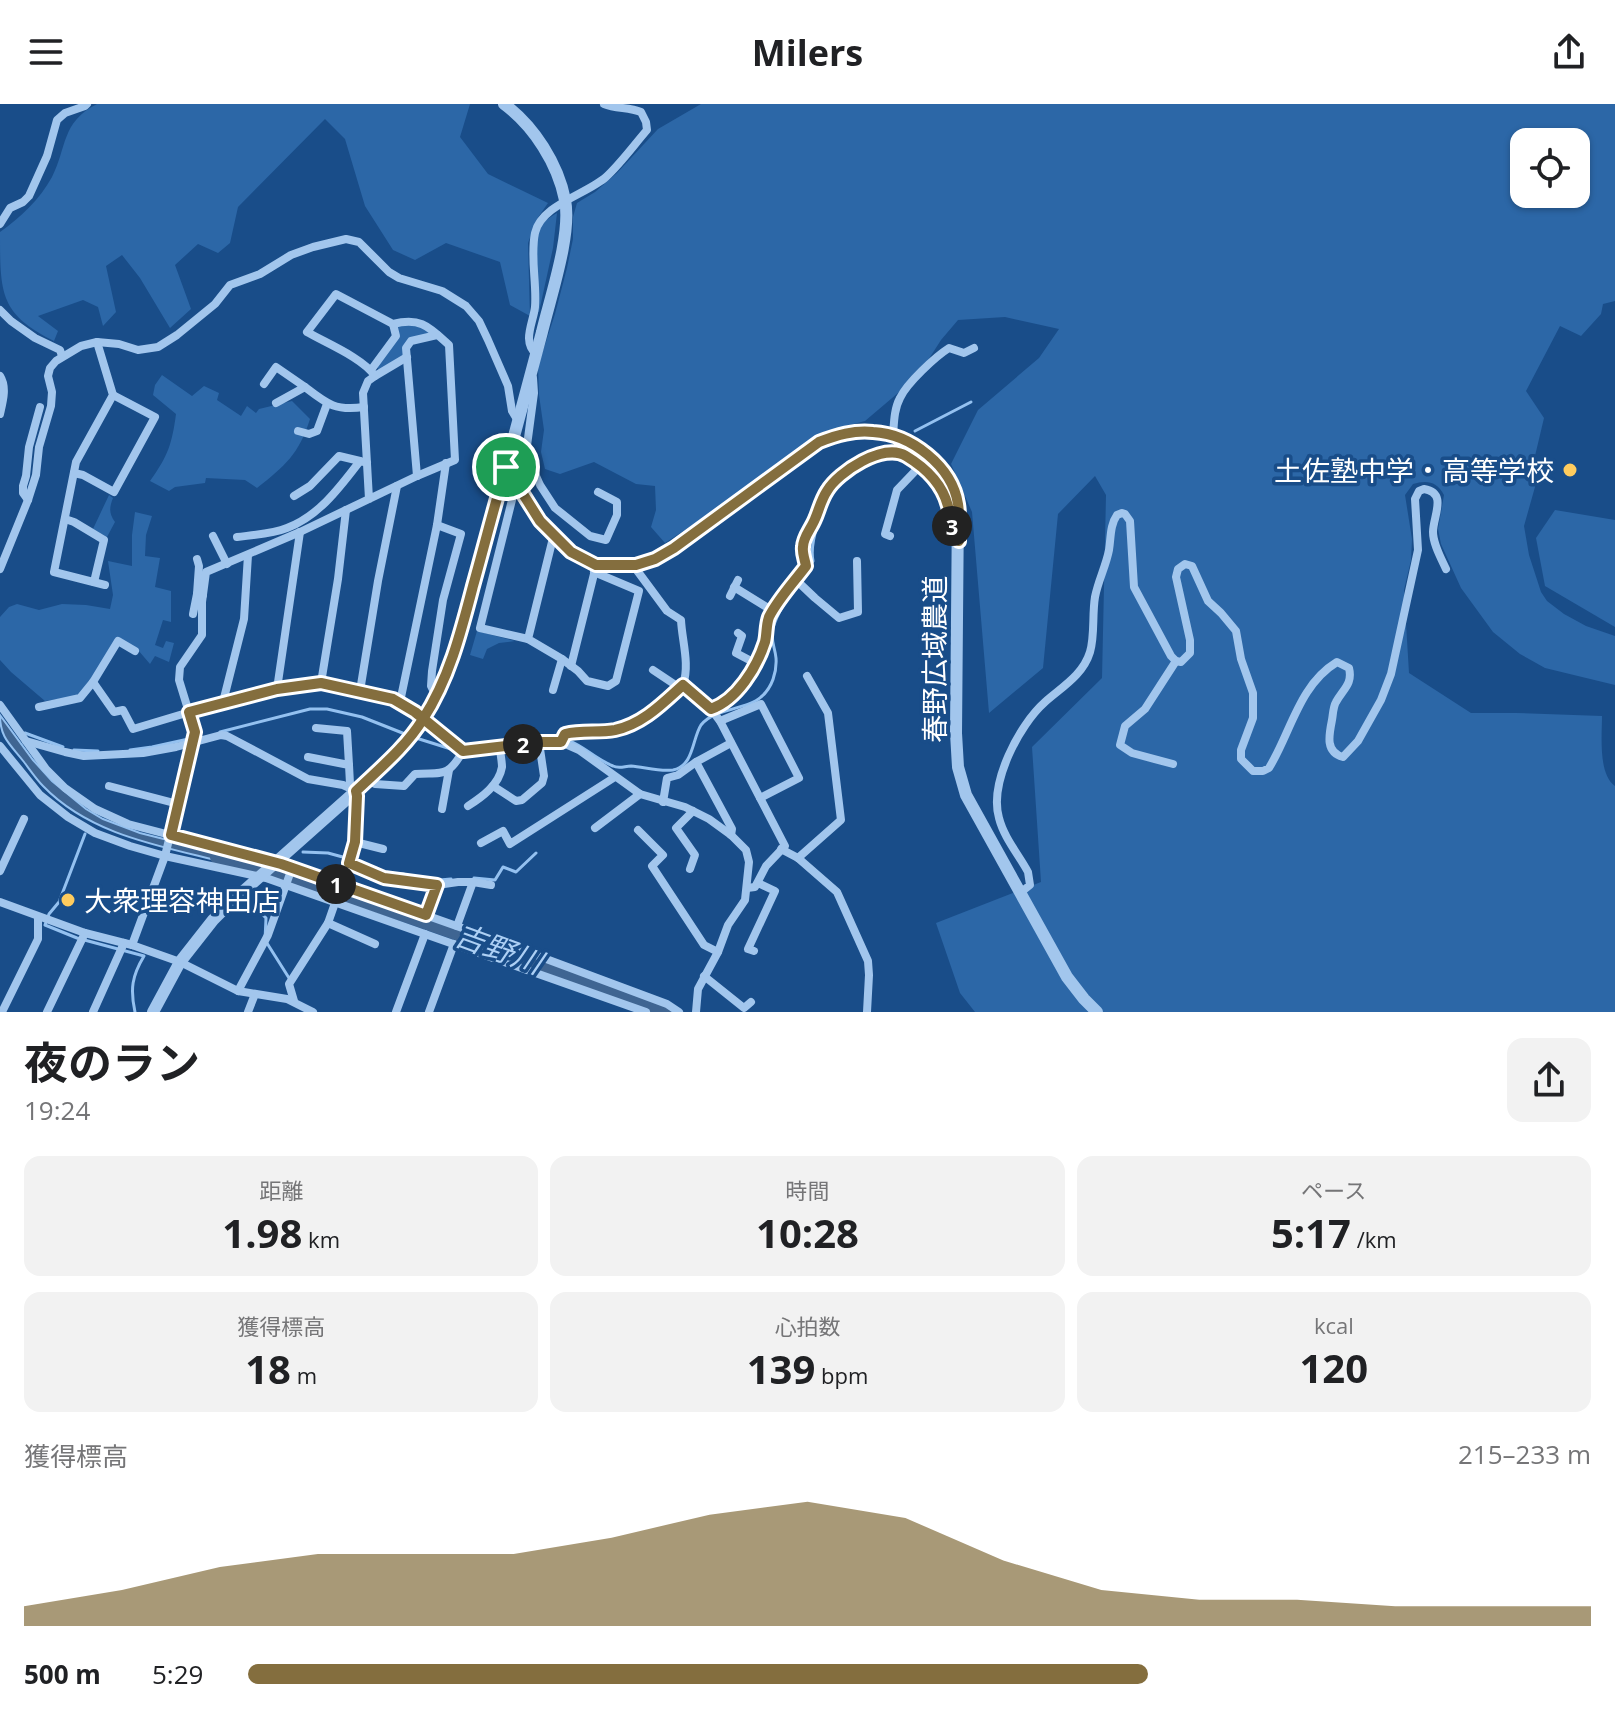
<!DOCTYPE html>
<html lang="ja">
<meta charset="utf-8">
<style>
:root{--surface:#fff;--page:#f2f2f2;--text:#202124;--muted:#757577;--accent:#846e3e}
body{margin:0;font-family:"Open Sans","Noto Sans JP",sans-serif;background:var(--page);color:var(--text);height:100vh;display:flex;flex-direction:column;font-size:30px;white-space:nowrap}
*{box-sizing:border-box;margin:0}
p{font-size:26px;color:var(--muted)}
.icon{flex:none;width:44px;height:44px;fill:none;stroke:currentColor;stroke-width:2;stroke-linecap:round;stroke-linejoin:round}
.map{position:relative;height:908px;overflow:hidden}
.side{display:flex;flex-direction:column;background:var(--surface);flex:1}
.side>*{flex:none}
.buttons{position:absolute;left:1510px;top:24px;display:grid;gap:16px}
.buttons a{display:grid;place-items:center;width:80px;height:80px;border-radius:16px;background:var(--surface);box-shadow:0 2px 6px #0004;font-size:40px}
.pin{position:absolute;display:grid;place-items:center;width:68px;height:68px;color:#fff;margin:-34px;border:4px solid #fff;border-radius:50%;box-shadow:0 2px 8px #0007}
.km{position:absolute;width:40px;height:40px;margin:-20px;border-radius:50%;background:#222;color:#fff;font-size:22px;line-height:40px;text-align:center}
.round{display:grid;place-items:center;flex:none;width:84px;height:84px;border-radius:16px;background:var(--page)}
.summary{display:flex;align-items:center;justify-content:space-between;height:136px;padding:0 24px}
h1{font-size:44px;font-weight:700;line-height:60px}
.figures{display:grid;grid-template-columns:repeat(3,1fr);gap:12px;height:136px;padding:8px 24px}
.figures div{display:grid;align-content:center;border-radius:16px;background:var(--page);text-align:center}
.figures b{font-size:40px;font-weight:700}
.figures small{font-size:22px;font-weight:400}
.figures p{font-size:22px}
.chart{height:224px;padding:16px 24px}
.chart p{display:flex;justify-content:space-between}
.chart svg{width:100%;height:144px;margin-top:8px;fill:var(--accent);opacity:.7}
ul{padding:0 24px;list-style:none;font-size:26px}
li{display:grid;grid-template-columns:128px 96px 1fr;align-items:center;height:60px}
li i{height:20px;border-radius:10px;background:var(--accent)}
header{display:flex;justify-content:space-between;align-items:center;height:104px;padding:0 24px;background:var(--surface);font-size:36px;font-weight:700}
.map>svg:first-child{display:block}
</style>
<header><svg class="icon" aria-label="menu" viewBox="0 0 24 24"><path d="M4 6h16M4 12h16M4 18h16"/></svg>Milers<svg class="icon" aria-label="share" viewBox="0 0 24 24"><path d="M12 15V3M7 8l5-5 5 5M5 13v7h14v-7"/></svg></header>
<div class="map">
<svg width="1615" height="908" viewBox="0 0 1615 908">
<rect width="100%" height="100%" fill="#194d89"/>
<g fill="#2c67a7" fill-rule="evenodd">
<path d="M 97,0 L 470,0 L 460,33 L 488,70 L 548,99 L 537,115 L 528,139 L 530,212 L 510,201 L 500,158 L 446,139 L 415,156 L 393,146 L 365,102 L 345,35 L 325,15 L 238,103 L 230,139 L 218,149 L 198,140 L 175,161 L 191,205 L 170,224 L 140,174 L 122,151 L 106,162 L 116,208 L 103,222 L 98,203 L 83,196 L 38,212 L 58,227 L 54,237 C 0,210 0,190 0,128 C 20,114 40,95 52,73 C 67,44 61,18 97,0 Z"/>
<path d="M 701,0 L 1615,0 L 1615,197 L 1603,200 L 1601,210 L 1581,232 L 1560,222 L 1526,287 L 1544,314 L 1530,373 L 1534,377 L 1535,383 L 1524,422 L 1529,451 L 1541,488 L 1547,497 L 1564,510 L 1586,522 L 1615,532 L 1615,581 L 1545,564 L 1520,550 L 1493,528 L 1461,484 L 1441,440 L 1438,425 L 1444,391 C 1437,377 1426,376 1413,380 L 1405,391 L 1412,435 L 1411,456 L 1404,486 L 1409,569 L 1471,609 L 1516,609 L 1602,612 C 1602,632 1598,670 1615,682 L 1615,908 L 975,908 L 960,889 L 936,819 L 1041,778 L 1032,643 L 1102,574 L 1106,391 L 1095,372 L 1058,410 L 1043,564 L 989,609 L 972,408 L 951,360 L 978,306 L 1039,254 L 1059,225 L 1005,213 L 958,216 L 941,236 L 925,261 L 898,289 L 865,317 L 823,328 L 784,354 L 714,407 L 665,439 L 651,423 L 656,406 L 655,382 L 636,380 L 594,358 L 560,370 L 545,365 L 541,348 L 544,326 L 539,291 L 538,262 L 555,210 L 567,164 L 573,135 L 573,113 L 577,99 L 595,88 L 617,69 L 658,25 ZM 1524,38 L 1576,38 L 1576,90 L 1524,90 Z"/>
<path d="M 557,109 L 553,144 L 539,208 L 537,208 C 536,188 532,145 538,127 C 541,118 549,114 557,109 Z"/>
<polygon points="418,220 431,230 410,236 405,252 379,266 377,263 390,244 396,221"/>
<path d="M 162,271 L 192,292 L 204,282 L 219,289 L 217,296 L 241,312 L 247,302 L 256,309 L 259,305 L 292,297 L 310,315 C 299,350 285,362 257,384 L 245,376 L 206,374 L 205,379 L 175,383 L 169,387 L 150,377 C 168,352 172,340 176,310 L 153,291 L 155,281 Z"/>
<path d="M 109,391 L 113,394 C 109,404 109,410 115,418 L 107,433 L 93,425 Z"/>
<polygon points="1555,406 1615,416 1615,523 1545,482 1536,434"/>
<polygon points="135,408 152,412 146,431 145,452 160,454 155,483 171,487 171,518 163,516 155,541 163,544 166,537 174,539 169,558 155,552 150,560 138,546 117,535 98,565 78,592 45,597 11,568 0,556 0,513 9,503 17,500 39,506 62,500 86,501 110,505 113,491 108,457 132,462 132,431"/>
<polygon points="477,527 515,537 499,539 487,545 483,555 470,551"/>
</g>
<path fill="#3f6592" stroke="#94c1f0" stroke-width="2" d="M 0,611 L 33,656 L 52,677 L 86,705 L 103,715 L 140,729 L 227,751 L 246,764 C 177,744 96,737 43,682 C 36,675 30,666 24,658 C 10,640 0,634 0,611 Z"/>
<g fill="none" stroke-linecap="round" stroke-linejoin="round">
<g stroke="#94c1f0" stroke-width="3">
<polyline points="915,327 971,298"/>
<polyline points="855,366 877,355"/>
<polyline points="220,628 310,605 327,605 362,613 405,630"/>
<polyline points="25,629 63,643"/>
<polyline points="416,634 451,645 455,645"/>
<path d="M 541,634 C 579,631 584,650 613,662 C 619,665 625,662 631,662 C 644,663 660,668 673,666 C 694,662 692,635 701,621 C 714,604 747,606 761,593 C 772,584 777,568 776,554 C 775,543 770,536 773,524 C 780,499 801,479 813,457 C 809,437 823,400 835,384 C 838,379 845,375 849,371"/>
<polyline points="462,643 530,635"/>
<polyline points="74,646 98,647"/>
<polyline points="130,646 152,643 193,634"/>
<path d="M 85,730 L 59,798 L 49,810 L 45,821 L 77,834 L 144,852 C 132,872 130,885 135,908"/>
<polyline points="303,748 328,749 350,755"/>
<polyline points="357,758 385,769 403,770 428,777 451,775"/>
<polyline points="474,774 495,776 503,763 516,768 536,749"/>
<polyline points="255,792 259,807 266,814 265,836 289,874"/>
</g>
<path stroke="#3f6592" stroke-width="16" d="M 218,753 C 367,793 512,847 655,902 L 664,908"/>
<g stroke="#a2c6ed" stroke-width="8">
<polyline points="0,120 10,104 23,98 29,92 47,52 57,16 65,9 85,2 87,0"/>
<polyline points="0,206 11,217 35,234 60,246 62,252"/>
<polyline points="97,238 113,291 76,358 54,468 105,481"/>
<path d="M 536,250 C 522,237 533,220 535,203 C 537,179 530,153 535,129 C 541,101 587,90 606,73 C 621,59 634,41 647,26 L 646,18 L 641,8 C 629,3 616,5 604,0"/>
<polyline points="371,266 396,232 393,220"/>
<path d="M 0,272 C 7,283 3,297 0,310"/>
<polyline points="375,272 407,253"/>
<polyline points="533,274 534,289 526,349 540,381 555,404 590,432 606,436 617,411 617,398 598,388"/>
<polyline points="264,280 276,263 305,283 276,299"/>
<path d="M 305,283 C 327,300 335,307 364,303"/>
<polyline points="298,327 309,330 317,327 327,300"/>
<path d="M 893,332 C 894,319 894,305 900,294 C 907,279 935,253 949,244 L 964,249 L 974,244"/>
<polyline points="74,369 83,371 114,388 155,313 113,291"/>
<polyline points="417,372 406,244 411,237 437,231"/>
<polyline points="514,376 512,396 480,524 528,535"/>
<polyline points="294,392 310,382 339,352 360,357"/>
<polyline points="28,396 23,389 23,382 26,372 29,343 40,303"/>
<polyline points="65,415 74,418 104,436 94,478"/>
<polyline points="213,432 227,460"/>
<polyline points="890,432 885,430 897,386 920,362"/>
<path d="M 237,433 C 253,431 272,430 287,424 C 319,412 340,383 360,357 L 367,359"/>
<polyline points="556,433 552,438 528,535 562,555 578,567 587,577 608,582 616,577 639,487 594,468"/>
<polyline points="197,455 199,462 197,490 203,491"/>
<polyline points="0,465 28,396 36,371 39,343 51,302 52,288 48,272 50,264 56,257 81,242 97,238 119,240 138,246 158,243 177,231 215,200 230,181 260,170 291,151 313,143 346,135 359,138 389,168 399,174 442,187 466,202 479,217 488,236 508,282 512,307 518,317"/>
<polyline points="795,475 815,494 839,514 858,508 857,457"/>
<polyline points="734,483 773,507"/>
<polyline points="730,492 738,476"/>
<polyline points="193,510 197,490"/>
<polyline points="738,529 742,532 736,549 755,559"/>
<polyline points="571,562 595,466"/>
<polyline points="653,566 680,584"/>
<polyline points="93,578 118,537 135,547"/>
<polyline points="321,579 338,475 346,406"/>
<polyline points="683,581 711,605 720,617 785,742 766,762 755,783 747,784"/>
<polyline points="277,585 300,428"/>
<polyline points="553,586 562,555"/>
<polyline points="360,587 378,477 397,382"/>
<polyline points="436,592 431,582 432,567 443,496 461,430 437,421"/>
<polyline points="223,598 244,515 248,451"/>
<polyline points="400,598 437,421 446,359"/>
<polyline points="0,601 46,665 65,684 95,705 128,720 281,760 482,831 667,900 679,908"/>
<polyline points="39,603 80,594 93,578 114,608 123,606 133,625 223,598 277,585 321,579 393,595 415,608 444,633 463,647 539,638 561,638 579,646 640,690 685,703 709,715 731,731 746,746 749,758 745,796 728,821 718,848 698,885 696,908"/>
<path d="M 711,605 C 737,597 757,563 765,538 C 767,530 766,521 769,513 C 778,495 794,478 806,462 L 802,445 L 805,433 L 815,416 L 826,388 L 835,376 L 862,357 L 872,352 L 892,348 L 902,349 L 928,368 L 936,376 L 947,399 L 954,430"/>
<polyline points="720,617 761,600 799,674 760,694"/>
<polyline points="316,624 347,627 349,661"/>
<polyline points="26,637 65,648 84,652 143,649 176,643 221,631 227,632 308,675 343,681 356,687"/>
<path d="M 561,638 L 565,630 C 582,626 599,629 615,626 C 643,621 663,599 683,581 C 690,560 682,537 681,516 L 667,507 L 633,461"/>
<polyline points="0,642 40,691 68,713 95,729 130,742 165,752 266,774 646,908"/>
<polyline points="1173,660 1132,649 1120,641 1125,622 1145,605 1176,557"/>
<path d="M 368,675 L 375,680 L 404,682 L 415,670 C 442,668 447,675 463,647"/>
<polyline points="109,682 178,700"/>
<polyline points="493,682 516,697 522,696 542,679 544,672 539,638"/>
<polyline points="663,698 667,674 678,671 696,658"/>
<path d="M 468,702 C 482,693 499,681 502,663 C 502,657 500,649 500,643"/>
<polyline points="442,705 449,666"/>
<polyline points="595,724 640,690"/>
<polyline points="638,726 663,751 652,762 704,841 718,848"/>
<polyline points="731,731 732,725 696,658 731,639"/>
<polyline points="355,738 383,745"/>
<polyline points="481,739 503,727 510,740 615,673"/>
<polyline points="781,745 798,754 837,788 868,857 869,871 867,908"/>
<polyline points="798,754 841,716 828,609 807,572"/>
<polyline points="349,759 384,774 424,780 437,781 458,778 473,778 491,781"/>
<polyline points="690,765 695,751 676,724 693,707"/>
<polyline points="0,767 24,715"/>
<path d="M 1020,789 L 1030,781 L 1028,768 C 1019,751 1004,734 999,714 C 989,679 1019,621 1045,598 C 1062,583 1083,571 1090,548 C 1095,531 1092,511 1095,493 C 1098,477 1106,462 1109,446 C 1111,433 1110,421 1117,411 L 1122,409 L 1125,410 L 1130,417 L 1134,483 L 1171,552 L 1176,557 L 1181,558 L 1190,549 L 1190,536 L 1176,473 L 1178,465 L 1185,460 L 1192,462 L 1208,497 L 1221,509 L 1236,527 L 1241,555 L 1253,589 L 1253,614 L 1241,646 L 1241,655 L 1253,667 L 1263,667 L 1269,664 C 1291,628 1299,581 1337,558 L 1349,564 C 1353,580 1343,585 1336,598 C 1333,603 1333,611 1332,616 C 1329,631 1325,648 1343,653 L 1358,637 L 1381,596 L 1391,570 L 1418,446 L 1415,395 L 1419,387 L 1424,385 C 1448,389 1433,412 1433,428 C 1433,440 1441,454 1446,465"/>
<polyline points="0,798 85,829 132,841 180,858 238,887 287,895 313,908"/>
<polyline points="426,811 437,781"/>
<polyline points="328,819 375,840"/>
<polyline points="457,822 473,778"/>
<path d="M 132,841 L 165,752 L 195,628 L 179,576 L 180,563 L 202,531 L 202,498 L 206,468 L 300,428 L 417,372 L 455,356 L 449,241 C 429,223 421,213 393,220 L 336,190 L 307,228 C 326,239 363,254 375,272 L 368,277 L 363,289 L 369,395"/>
<polyline points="754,847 748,845 775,787 758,779"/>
<polyline points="704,872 744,904 751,898"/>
<polyline points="238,887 268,831 292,764"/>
<polyline points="294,897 289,880 328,819 349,759 355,738 357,692 350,680 349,661 308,653"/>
<polyline points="2,908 38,835 38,813"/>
<polyline points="47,908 85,829"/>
<polyline points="93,908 124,839"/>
<polyline points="248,908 255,890"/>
<polyline points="396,908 425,830"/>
<polyline points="429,908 454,840"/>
</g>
<g stroke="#a2c6ed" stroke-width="12">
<path d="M 506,363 L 540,417 L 571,448 L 596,461 L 636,461 L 655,455 L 674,444 L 819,338 C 880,315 937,334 958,400 L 956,629 L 958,663 L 966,691 L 1067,873 L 1084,895 L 1097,908"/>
<path d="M 153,908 L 180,858 L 213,816 L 229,800 L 356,687 L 391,653 L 415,627 L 436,592 L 447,568 L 462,524 C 488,426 516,327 542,228 C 550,194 572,130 565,96 C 558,60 534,22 504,0"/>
</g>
</g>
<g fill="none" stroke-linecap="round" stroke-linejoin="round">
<defs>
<path id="route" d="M 506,363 C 494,403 484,443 473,482 C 461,528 449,575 423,615 C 406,643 379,665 356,687 L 357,692 L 355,738 L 349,759 L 384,774 L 437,781 L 426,811 L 281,760 L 171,731 L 195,628 L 189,608 L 277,585 L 321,579 L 393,595 L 415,608 L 463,647 L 539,638 L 561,638 L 565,630 C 582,626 599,629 615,626 C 643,620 663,599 683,581 L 711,605 C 737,596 757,563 765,538 C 767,530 766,521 769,513 C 778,495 794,478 806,462 C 805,456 802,449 803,443 C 803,433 811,425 815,415 C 819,406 821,396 827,387 C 838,368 884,338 906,352 C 926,364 942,379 948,402 C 951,415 952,426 959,437 C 959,425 960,412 958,400 C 952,362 911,330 873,328 C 854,326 837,331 819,338 L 674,444 L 655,455 L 636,461 L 596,461 L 571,448 L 540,417 L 506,363"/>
</defs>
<use href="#route" stroke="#fff" stroke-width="16"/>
<use href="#route" stroke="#846e3e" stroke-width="10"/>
</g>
<g fill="#ffcc5e" stroke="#194d89" stroke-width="3">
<circle cx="1570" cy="366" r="8"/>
<circle cx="68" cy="796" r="8"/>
</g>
<g text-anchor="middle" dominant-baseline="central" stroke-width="7" stroke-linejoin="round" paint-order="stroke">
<g font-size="28" fill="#fff" stroke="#194d89" text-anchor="end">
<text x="1554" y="366">土佐塾中学・高等学校</text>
<text x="84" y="796" text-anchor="start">大衆理容神田店</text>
</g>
<g font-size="28" fill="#fff" stroke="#194d89">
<text transform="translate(934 555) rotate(-90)">春野広域農道</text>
</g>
<g font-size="30" font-style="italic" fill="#add0f5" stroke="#194d89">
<text transform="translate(499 844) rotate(20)">吉野川</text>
</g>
</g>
</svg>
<div class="buttons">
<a><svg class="icon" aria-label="locate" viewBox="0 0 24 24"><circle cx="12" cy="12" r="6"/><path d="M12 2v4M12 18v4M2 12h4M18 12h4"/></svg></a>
</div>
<div class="pin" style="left:506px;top:363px;background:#1e9e55"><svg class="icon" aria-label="arrive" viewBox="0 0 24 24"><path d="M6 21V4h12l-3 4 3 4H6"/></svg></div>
<b class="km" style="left:336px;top:780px">1</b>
<b class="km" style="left:523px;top:640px">2</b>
<b class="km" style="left:952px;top:422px">3</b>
</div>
<section class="side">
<div class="summary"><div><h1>夜のラン</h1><p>19:24</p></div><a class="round"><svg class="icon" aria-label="share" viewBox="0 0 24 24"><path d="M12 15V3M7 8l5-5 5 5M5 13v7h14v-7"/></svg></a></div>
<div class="figures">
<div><p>距離</p><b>1.98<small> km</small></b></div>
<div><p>時間</p><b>10:28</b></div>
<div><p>ペース</p><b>5:17<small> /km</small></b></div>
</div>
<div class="figures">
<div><p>獲得標高</p><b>18<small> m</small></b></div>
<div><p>心拍数</p><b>139<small> bpm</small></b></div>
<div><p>kcal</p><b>120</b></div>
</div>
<div class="chart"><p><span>獲得標高</span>215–233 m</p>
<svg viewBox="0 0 160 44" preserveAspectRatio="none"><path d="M0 44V38L10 33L20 26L30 22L40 22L50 22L60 17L70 10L80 6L90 11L100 24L110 33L120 36L130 36L140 38L150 38L160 38V44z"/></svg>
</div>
<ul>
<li><b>500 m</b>5:29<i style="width:67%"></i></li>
</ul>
</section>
